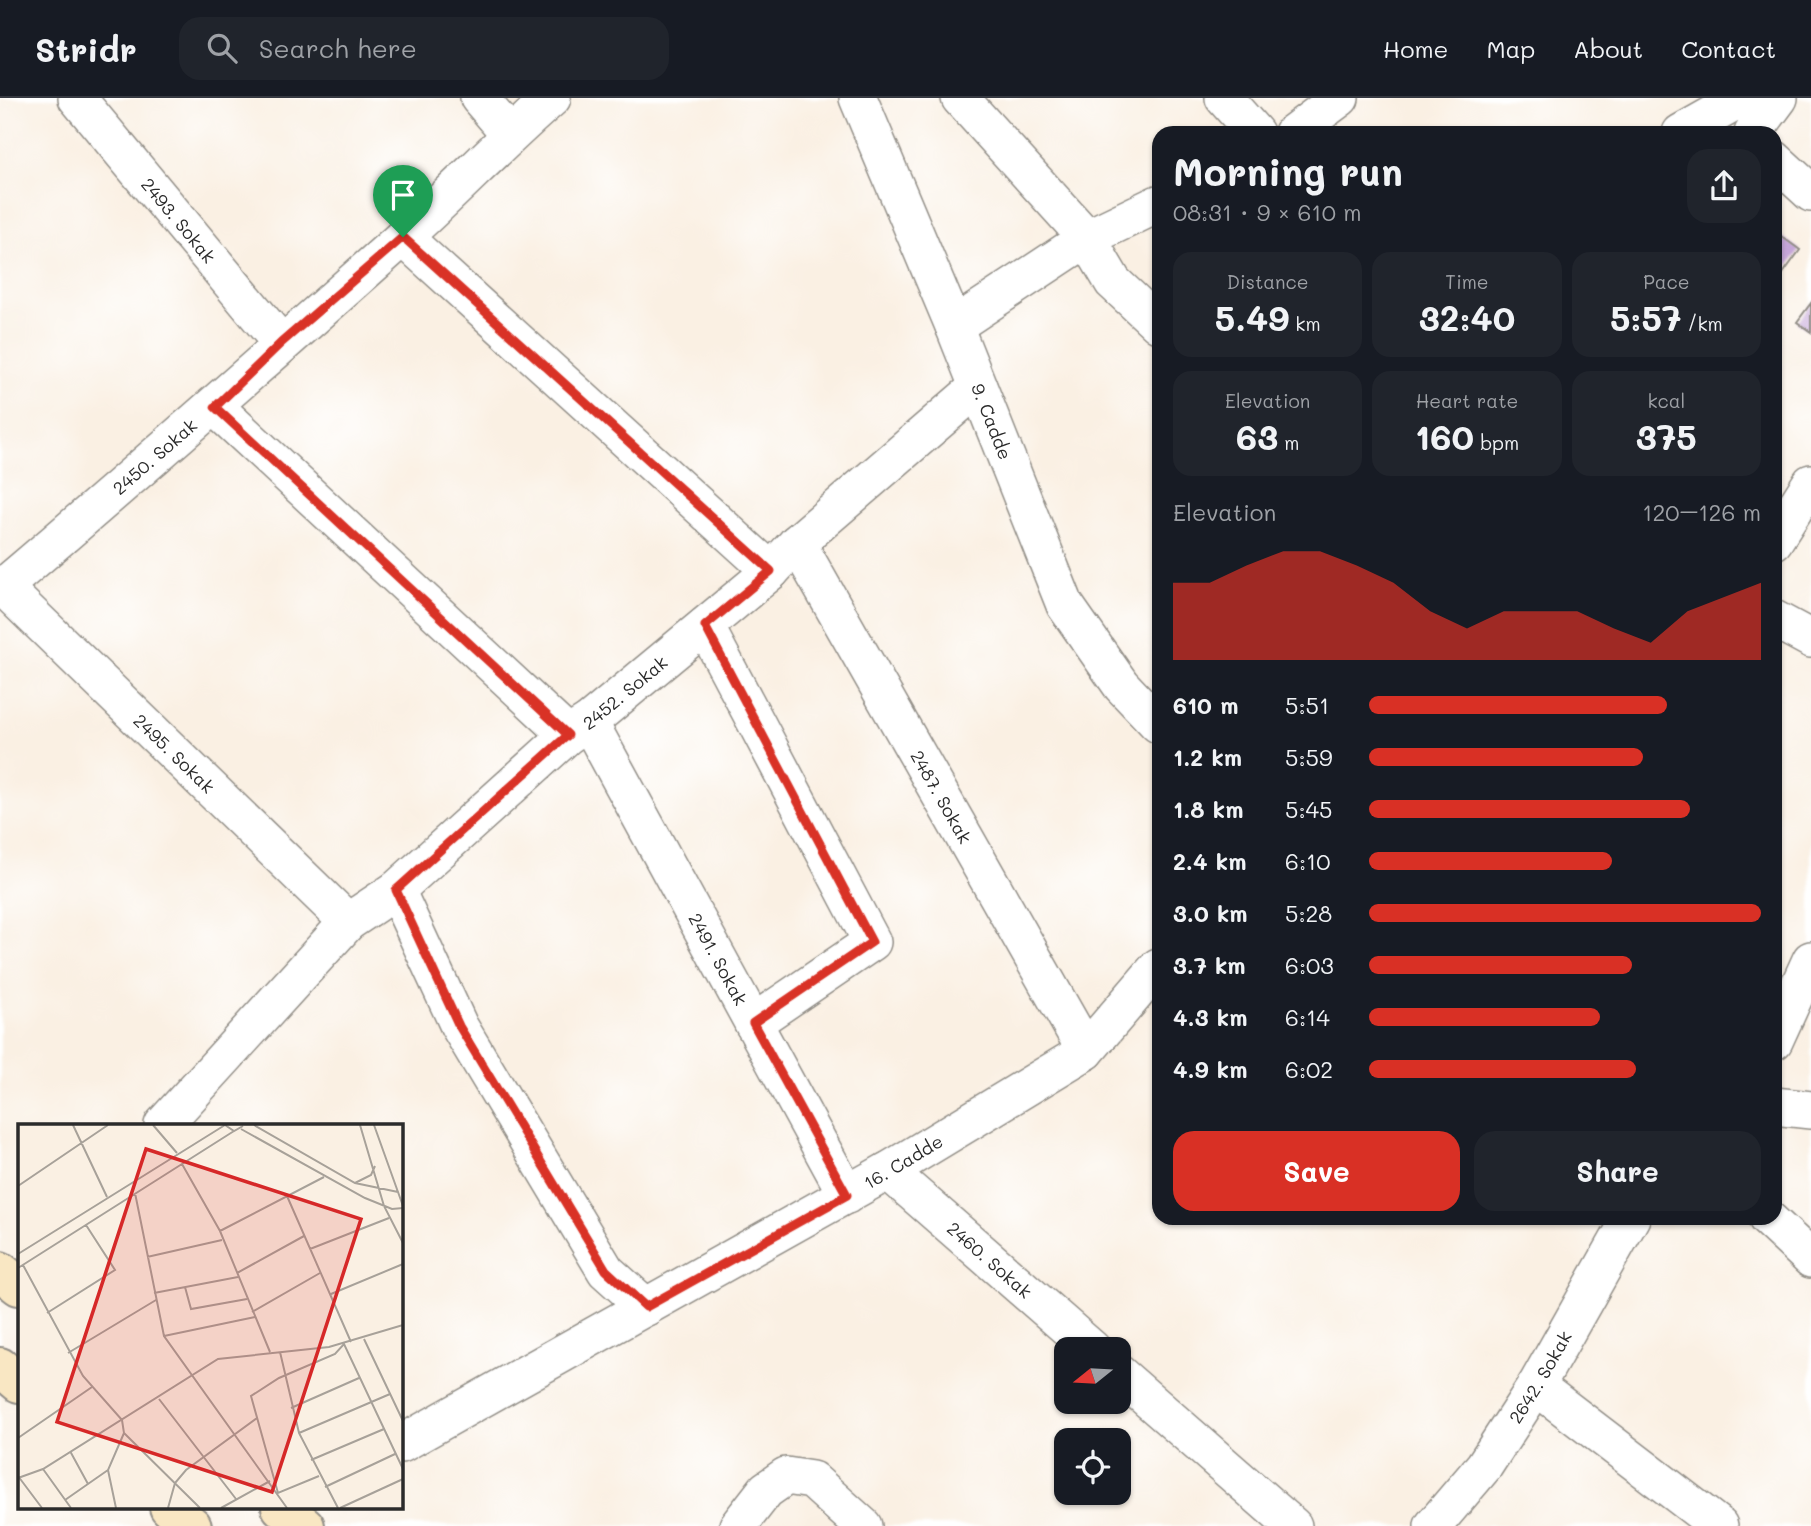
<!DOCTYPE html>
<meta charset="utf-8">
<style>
:root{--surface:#171b24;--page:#20242c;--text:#f1f3f6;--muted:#9ea1a6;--line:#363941;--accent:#d93025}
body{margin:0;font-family:Mali,sans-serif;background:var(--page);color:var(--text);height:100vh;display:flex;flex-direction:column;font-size:26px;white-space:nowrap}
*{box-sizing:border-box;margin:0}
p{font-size:23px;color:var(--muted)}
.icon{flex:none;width:38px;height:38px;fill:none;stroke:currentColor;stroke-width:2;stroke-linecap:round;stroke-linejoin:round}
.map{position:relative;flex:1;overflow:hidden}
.drawer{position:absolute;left:1152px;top:28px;width:630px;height:1099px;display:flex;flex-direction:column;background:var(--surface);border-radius:21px;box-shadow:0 2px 5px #0004}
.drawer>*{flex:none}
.needle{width:46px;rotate:252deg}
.buttons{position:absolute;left:1054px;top:1239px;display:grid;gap:14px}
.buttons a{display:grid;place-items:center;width:77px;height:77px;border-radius:14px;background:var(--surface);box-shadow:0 2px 5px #0004;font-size:35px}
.pin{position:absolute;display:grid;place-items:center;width:60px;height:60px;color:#fff;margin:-72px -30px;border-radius:50% 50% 50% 0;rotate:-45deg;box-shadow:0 0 7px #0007}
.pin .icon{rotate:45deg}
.round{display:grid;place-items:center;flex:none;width:74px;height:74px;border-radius:21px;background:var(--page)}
.head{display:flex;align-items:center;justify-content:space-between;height:119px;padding:0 21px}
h1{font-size:38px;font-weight:700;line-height:52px}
.metrics{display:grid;grid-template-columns:repeat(3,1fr);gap:10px;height:119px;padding:7px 21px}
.metrics div{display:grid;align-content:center;border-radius:18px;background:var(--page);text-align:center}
.metrics b{font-size:35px;font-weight:700}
.metrics small{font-size:19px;font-weight:400}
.metrics p{font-size:19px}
.chart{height:196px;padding:14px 21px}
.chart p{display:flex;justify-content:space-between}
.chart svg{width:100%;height:126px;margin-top:7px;fill:var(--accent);opacity:.7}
.action{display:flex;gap:14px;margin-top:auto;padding:14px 21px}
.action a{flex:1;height:80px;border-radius:21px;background:var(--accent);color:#fff;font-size:28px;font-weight:700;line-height:80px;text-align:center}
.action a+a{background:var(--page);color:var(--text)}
ul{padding:0 21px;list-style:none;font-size:23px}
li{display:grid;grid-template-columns:112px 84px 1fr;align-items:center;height:52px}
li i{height:18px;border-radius:9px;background:var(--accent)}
header{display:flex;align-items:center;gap:42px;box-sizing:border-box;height:98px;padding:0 35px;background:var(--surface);border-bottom:2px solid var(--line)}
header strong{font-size:33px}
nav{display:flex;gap:38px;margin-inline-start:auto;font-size:24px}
.search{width:490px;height:63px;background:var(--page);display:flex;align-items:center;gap:18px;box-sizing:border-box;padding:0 24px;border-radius:21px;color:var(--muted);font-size:26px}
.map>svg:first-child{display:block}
</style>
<header>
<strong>Stridr</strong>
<div class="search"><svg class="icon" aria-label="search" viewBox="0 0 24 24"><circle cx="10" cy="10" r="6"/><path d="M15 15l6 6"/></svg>Search here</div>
<nav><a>Home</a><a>Map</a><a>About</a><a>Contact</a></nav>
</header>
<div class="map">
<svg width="1811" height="1428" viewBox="0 0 1811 1428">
<rect width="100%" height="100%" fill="#fff"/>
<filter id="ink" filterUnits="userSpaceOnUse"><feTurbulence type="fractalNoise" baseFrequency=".0143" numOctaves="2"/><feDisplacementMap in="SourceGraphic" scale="14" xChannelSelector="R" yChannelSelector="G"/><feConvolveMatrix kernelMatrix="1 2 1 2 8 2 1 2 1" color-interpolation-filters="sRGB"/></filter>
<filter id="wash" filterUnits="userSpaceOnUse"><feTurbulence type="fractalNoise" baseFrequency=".00686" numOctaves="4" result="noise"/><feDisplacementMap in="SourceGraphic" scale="28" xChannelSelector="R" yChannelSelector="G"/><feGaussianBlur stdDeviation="1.57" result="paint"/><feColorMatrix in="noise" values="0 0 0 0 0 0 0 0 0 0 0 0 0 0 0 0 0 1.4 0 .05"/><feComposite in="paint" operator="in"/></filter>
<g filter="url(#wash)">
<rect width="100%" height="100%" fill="#faf0e3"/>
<g id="blocks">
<g fill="#bf9cd4">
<polygon points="1774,133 1800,152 1774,188"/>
<polygon points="1811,205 1811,234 1797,224"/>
</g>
</g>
</g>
<g filter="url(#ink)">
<use href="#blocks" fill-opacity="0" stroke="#928e87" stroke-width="2"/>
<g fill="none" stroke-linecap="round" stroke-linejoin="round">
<defs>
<g id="street">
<path id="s1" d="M 77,0 L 281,245"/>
<polyline points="479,0 510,36"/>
<path id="s2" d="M 858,0 L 954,228 L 1065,507 L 1121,587 L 1158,626"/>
<polyline points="960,0 1087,140 1113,184 1158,226"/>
<polyline points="1224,0 1255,35"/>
<polyline points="1293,35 1340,0"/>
<polyline points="1681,35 1743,0"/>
<polyline points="1753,35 1779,0"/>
<polyline points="1774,61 1811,95"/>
<polyline points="403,139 771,473"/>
<polyline points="954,228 1087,140 1158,106"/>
<polyline points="215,309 568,637"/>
<polyline points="1774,443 1811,385"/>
<path id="s3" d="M 797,445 L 1086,953"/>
<path id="s4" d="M 0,486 L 348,824"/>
<path id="s5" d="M 3,489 C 137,375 270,258 401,141 C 453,95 500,45 552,0"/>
<polyline points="1774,521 1811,541"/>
<polyline points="705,528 872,844 753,925"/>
<path id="s6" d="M 589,624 L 847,1097"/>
<polyline points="396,792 459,928 606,1173 646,1209"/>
<polyline points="1774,943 1811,862"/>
<polyline points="1774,1008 1811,1012"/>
<path id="s7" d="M 163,1027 L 348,824 L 396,792 L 568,637 L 589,624 L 771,473 L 797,445 L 978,289"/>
<path id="s8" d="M 888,1073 L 1092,1251"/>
<polyline points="1767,1120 1811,1161"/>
<polyline points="1118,1275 1293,1428"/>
<polyline points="1536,1288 1719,1428"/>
<path id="s9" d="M 401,1346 L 888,1073 L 1086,953 L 1158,869"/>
<polyline points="738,1428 766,1392 786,1378 812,1382 863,1428"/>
<path id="s10" d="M 1433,1428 L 1484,1368 L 1536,1288 L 1631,1120"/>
</g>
<g id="secondary">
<polyline points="0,1173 19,1188"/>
<polyline points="0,1269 19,1285"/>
<polyline points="169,1409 192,1428"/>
<polyline points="281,1409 305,1428"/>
</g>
</defs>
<use href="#street" stroke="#928e87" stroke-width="40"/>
<use href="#secondary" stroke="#928e87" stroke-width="42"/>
<use href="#street" stroke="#fff" stroke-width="37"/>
<use href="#secondary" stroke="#f9e7c3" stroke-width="38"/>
</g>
</g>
<g fill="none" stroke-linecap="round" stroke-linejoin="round" filter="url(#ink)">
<defs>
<polygon id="route" points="403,139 771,473 705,528 872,844 753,925 847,1097 646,1209 606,1172 459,928 396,792 568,637 215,309 281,245"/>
</defs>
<use href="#route" stroke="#fff" stroke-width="14"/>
<use href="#route" stroke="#d93025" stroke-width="9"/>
</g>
<g text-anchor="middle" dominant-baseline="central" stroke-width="5" stroke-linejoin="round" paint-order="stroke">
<g font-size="18" fill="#2b2b2b" stroke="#fff">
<text stroke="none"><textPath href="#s1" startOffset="159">2493. Sokak</textPath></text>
<text stroke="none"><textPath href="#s2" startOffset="350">9. Cadde</textPath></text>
<text stroke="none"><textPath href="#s5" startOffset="200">2450. Sokak</textPath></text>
<text stroke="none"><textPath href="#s7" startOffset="635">2452. Sokak</textPath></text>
<text stroke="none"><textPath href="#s4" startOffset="243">2495. Sokak</textPath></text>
<text stroke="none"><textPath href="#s3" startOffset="292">2487. Sokak</textPath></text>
<text stroke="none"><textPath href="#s6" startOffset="270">2491. Sokak</textPath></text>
<text stroke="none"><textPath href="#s9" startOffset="576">16. Cadde</textPath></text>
<text stroke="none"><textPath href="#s8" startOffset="135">2460. Sokak</textPath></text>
<text stroke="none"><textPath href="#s10" startOffset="184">2642. Sokak</textPath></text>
</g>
</g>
<g transform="translate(18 1026)">
<rect width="385" height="385" fill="#faf0e3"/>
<path fill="none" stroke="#a7a199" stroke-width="2" d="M 55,1 L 89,73M 135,1 L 159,29M 207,1 L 216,7 L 225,2M 236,1 L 337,59 L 380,68M 342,1 L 366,82 L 385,119M 356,1 L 385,82M 223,5 L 347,74 L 374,85 L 385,84M 164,40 L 202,107 L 252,228M 337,59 L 353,51 L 357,42M 0,62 L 90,1M 117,69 L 146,212 L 269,384M 269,72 L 333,218M 202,107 L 306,53M 292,125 L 371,94M 0,130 L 207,1M 129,133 L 204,116M 5,141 L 65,252 L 104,296 L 106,309 L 90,346 L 98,384M 0,144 L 216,7M 219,149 L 286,112M 167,163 L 173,185 L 229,175M 136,169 L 220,153M 313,170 L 385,140M 234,188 L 302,149M 29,189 L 97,146 L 68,101M 146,212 L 237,193M 346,215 L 385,297M 262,228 L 281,309 L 320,384M 50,229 L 138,176M 141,275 L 218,375M 273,284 L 341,254M 106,309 L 182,384M 281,309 L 372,270M 0,314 L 74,263M 52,327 L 70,360M 293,336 L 366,305M 25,345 L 53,384M 0,352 L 24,384M 301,352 L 260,369 L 233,272 L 261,254 L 317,230 L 326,220 L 385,345M 0,354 L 25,345 L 200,235 L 311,223 L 385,201M 307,363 L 377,330M 47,376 L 90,346M 150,384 L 157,359 L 168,346 L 239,294M 203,384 L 252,357M 322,384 L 385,355"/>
<path fill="#d62828" fill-opacity="0.15" stroke="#d62828" stroke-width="3.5" d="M 128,25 L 343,95 L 254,368 L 39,298 Z"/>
<rect width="385" height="385" fill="none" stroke="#2b2b2b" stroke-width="3.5"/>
</g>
</svg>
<div class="buttons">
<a><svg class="needle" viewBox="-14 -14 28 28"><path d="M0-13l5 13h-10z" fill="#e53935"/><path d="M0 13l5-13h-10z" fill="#9ea1a6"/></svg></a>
<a><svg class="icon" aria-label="locate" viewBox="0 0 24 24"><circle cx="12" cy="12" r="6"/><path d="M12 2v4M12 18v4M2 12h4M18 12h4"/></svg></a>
</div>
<div class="pin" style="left:403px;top:139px;background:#1e9e55"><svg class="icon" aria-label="arrive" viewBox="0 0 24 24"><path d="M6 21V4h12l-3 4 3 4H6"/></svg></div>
<section class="drawer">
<div class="head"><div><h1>Morning run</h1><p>08:31 · 9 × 610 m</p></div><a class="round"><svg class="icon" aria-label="share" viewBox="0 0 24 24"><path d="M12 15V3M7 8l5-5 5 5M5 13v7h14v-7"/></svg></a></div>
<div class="metrics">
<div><p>Distance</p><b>5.49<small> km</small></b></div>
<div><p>Time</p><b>32:40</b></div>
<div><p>Pace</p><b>5:57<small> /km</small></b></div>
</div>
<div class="metrics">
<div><p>Elevation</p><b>63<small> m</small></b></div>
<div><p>Heart rate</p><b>160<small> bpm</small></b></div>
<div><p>kcal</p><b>375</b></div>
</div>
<div class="chart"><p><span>Elevation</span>120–126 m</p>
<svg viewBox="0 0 160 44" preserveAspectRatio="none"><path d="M0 44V17L10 17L20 11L30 6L40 6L50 11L60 17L70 27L80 33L90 27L100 27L110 27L120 33L130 38L140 27L150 22L160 17V44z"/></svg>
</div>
<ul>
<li><b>610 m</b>5:51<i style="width:76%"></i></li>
<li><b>1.2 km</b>5:59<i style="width:70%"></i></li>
<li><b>1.8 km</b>5:45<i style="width:82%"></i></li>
<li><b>2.4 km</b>6:10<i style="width:62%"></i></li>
<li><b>3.0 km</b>5:28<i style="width:100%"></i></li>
<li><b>3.7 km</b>6:03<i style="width:67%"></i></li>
<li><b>4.3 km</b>6:14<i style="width:59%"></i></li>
<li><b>4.9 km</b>6:02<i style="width:68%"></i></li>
</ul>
<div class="action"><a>Save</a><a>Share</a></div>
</section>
</div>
